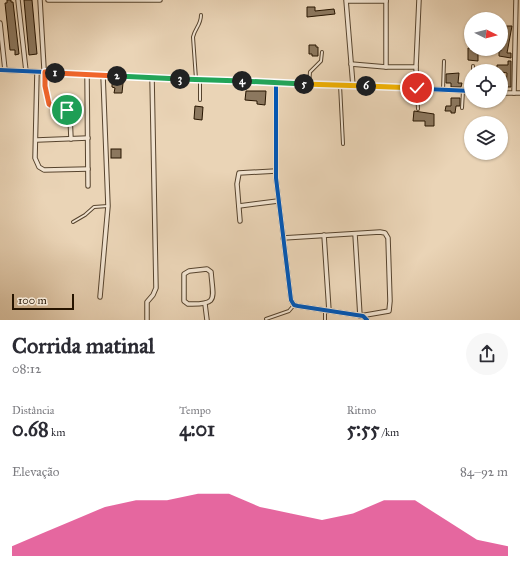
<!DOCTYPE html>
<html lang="pt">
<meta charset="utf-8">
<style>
:root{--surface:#fff;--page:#f7f7f7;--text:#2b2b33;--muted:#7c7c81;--accent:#db2777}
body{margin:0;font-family:"IM FELL Great Primer",serif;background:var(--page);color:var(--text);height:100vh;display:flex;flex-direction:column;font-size:15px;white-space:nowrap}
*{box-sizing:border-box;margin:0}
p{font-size:13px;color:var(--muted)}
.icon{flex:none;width:22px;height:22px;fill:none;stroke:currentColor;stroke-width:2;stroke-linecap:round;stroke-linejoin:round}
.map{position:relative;height:320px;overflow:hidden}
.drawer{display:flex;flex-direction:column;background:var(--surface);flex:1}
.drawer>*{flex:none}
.needle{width:26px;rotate:96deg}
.buttons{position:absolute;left:464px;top:12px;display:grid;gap:8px}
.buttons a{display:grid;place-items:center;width:44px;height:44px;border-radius:50%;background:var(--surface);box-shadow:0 1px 3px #0004;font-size:20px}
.scale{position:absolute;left:12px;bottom:10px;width:62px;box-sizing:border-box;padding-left:4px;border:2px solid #261400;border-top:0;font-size:11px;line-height:14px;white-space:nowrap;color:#261400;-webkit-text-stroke:3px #f1e3d0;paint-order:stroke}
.pin{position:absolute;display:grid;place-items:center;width:34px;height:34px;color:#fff;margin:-17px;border:2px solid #fff;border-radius:50%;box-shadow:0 1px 4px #0007}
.km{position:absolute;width:20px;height:20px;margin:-10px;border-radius:50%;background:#222;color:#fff;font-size:11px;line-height:20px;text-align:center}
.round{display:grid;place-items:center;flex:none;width:42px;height:42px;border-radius:21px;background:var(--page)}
.headline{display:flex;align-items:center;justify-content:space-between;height:68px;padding:0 12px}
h1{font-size:22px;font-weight:700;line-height:30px}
.stats{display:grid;grid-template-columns:repeat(3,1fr);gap:6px;height:68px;padding:4px 12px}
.stats div{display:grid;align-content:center}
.stats b{font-size:20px;font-weight:700}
.stats small{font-size:11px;font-weight:400}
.stats p{font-size:11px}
.chart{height:112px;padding:8px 12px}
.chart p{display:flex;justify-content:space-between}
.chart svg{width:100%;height:72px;margin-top:4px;fill:var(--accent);opacity:.7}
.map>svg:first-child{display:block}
</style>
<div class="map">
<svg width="520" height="320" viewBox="0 0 520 320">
<rect width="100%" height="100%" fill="#ead4b6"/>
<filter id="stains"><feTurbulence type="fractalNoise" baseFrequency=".005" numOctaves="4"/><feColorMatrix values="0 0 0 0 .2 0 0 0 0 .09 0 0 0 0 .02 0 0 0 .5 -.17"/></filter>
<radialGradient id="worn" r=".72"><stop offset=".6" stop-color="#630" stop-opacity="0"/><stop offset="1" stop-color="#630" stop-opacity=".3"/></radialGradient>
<g fill="#8c785f" stroke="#261400">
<polygon points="7,0 11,0 11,2 13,2 19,54 15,55 15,50 10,50 5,3 7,3"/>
<polygon points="24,0 32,0 37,54 29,55"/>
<polygon points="307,7 315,7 315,11 334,9 335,14 307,17"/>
<polygon points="501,26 512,26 507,53 511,53 511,58 499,56 499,50 501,51"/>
<polygon points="309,45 316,45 316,47 318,47 318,56 312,56 312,54 309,54"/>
<polygon points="468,48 478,49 478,61 468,60"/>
<polygon points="508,61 511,61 511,87 506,87 507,73 497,71 497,65 508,65"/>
<polygon points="459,73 458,83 462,83 461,87 451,87 451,83 446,83 446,74"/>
<polygon points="112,82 123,83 122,93 114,93 115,88 112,87"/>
<polygon points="246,91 266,91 265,105 257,104 257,101 245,100"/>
<polygon points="451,98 460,98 460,106 456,106 455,113 451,113 451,111 445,111 446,106 451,106"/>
<polygon points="195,106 203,107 202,120 194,119"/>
<polygon points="414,111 434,114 434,126 425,126 425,121 413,121"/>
<rect x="111" y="149" width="10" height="9"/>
</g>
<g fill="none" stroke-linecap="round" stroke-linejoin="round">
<defs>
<g id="service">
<polyline points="473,71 473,66"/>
<path d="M 196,79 L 193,37 C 195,28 201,25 201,15"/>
<polyline points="309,84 310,72 321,61 322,52"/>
<polyline points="340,85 343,144"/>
<polyline points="417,90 418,109"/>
<polyline points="443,90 444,61"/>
<polyline points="200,100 200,79"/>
<polyline points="462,108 463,91"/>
<polyline points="73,222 85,215 94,207 108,206"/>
<polyline points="266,319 289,311 294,305"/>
<polyline points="325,320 325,311"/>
</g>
<g id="minor">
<polyline points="18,0 26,71"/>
<polyline points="40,0 45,86 49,104 54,107 67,110 70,116 71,139"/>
<polyline points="48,0 160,0"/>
<polyline points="346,0 353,86"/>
<polyline points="386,0 386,67"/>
<polyline points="347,1 386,1"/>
<polyline points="0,23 5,70"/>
<polyline points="351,64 386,67 416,67"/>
<polyline points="0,70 471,91"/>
<polyline points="37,72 35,158 39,167 44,170 88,169"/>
<polyline points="87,74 88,186"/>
<polyline points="276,83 276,178 291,300 294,305 298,306 363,316 367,320"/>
<polyline points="417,89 416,67 419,0"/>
<polyline points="501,93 520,93"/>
<polyline points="514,93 516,0"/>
<polyline points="37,140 88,138"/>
<polyline points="239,206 278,201"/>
<polyline points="240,221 237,184 239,173 276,171"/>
<polyline points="324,235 329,311"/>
<polyline points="283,238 380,232 385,233 388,238 390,301 389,311 360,316 355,234"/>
<path d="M 207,269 L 211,272 C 213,299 219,305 188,304 L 184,301 L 184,274 L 189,271 Z"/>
<polyline points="100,297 108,206 103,75"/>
<polyline points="205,304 207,320"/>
<polyline points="147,320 147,302 153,295 156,288 152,77"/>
</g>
</defs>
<use href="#service" stroke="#57442e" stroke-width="4"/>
<use href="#minor" stroke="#57442e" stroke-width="5.5"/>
<use href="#service" stroke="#f1e3d0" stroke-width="2"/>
<use href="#minor" stroke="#f1e3d0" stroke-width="3.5"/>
<defs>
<g id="cycleway">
<polyline points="0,70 471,91"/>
<polyline points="276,83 276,178 291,300 294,305 298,306 363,316 367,320"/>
</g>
</defs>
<use href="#cycleway" stroke="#f1e3d0" stroke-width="6"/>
<use href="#cycleway" stroke="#0057b8" stroke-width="4"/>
</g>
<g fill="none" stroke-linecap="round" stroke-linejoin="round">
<defs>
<polyline id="split-1" points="55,73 45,72 45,86 49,104 54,107 67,110"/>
<polyline id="split-2" points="55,73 117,76"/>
<polyline id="split-3" points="117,76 180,79"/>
<polyline id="split-4" points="180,79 242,81"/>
<polyline id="split-5" points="242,81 304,84"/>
<polyline id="split-6" points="304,84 366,86"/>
<polyline id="split-7" points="366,86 417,88"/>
</defs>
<use href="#split-1" stroke="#fff" stroke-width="8"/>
<use href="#split-2" stroke="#fff" stroke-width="8"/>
<use href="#split-3" stroke="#fff" stroke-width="8"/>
<use href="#split-4" stroke="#fff" stroke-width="8"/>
<use href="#split-5" stroke="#fff" stroke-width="8"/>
<use href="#split-6" stroke="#fff" stroke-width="8"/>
<use href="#split-7" stroke="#fff" stroke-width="8"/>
<use href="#split-1" stroke="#f0652b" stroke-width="5"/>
<use href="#split-2" stroke="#f0652b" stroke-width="5"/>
<use href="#split-3" stroke="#22a559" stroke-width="5"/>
<use href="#split-4" stroke="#22a559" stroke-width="5"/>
<use href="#split-5" stroke="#22a559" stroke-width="5"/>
<use href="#split-6" stroke="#f5b400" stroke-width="5"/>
<use href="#split-7" stroke="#f5b400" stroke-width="5"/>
</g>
<rect width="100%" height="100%" filter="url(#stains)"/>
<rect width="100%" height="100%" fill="url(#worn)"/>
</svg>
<div class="buttons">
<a><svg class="needle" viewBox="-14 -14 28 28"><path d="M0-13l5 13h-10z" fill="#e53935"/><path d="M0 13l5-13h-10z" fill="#7c7c81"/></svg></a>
<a><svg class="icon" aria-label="locate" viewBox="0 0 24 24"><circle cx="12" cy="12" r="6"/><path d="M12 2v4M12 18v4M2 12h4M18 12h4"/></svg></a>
<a><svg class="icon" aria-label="layers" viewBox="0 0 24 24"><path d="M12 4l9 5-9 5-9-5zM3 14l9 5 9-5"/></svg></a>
</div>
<div class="scale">100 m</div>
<div class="pin" style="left:67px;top:110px;background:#1e9e55"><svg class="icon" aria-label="arrive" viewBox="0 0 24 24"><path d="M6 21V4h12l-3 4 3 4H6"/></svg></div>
<div class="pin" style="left:417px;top:88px;background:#d93025"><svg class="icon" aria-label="check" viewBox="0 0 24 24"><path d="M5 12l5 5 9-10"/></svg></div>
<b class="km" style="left:55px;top:73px">1</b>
<b class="km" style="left:117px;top:76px">2</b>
<b class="km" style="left:180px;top:79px">3</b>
<b class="km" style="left:242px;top:81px">4</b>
<b class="km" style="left:304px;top:84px">5</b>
<b class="km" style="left:366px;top:86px">6</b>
</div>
<section class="drawer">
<div class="headline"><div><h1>Corrida matinal</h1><p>08:12</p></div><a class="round"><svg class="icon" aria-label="share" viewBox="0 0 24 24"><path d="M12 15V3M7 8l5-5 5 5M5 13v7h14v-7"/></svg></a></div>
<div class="stats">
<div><p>Distância</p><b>0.68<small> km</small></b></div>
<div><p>Tempo</p><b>4:01</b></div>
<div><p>Ritmo</p><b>5:55<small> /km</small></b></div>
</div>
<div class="chart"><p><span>Elevação</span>84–92 m</p>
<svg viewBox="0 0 160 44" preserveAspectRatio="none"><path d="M0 44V38L10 30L20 22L30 14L40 10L50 10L60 6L70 6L80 14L90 18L100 22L110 18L120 10L130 10L140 22L150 34L160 38V44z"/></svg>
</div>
</section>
